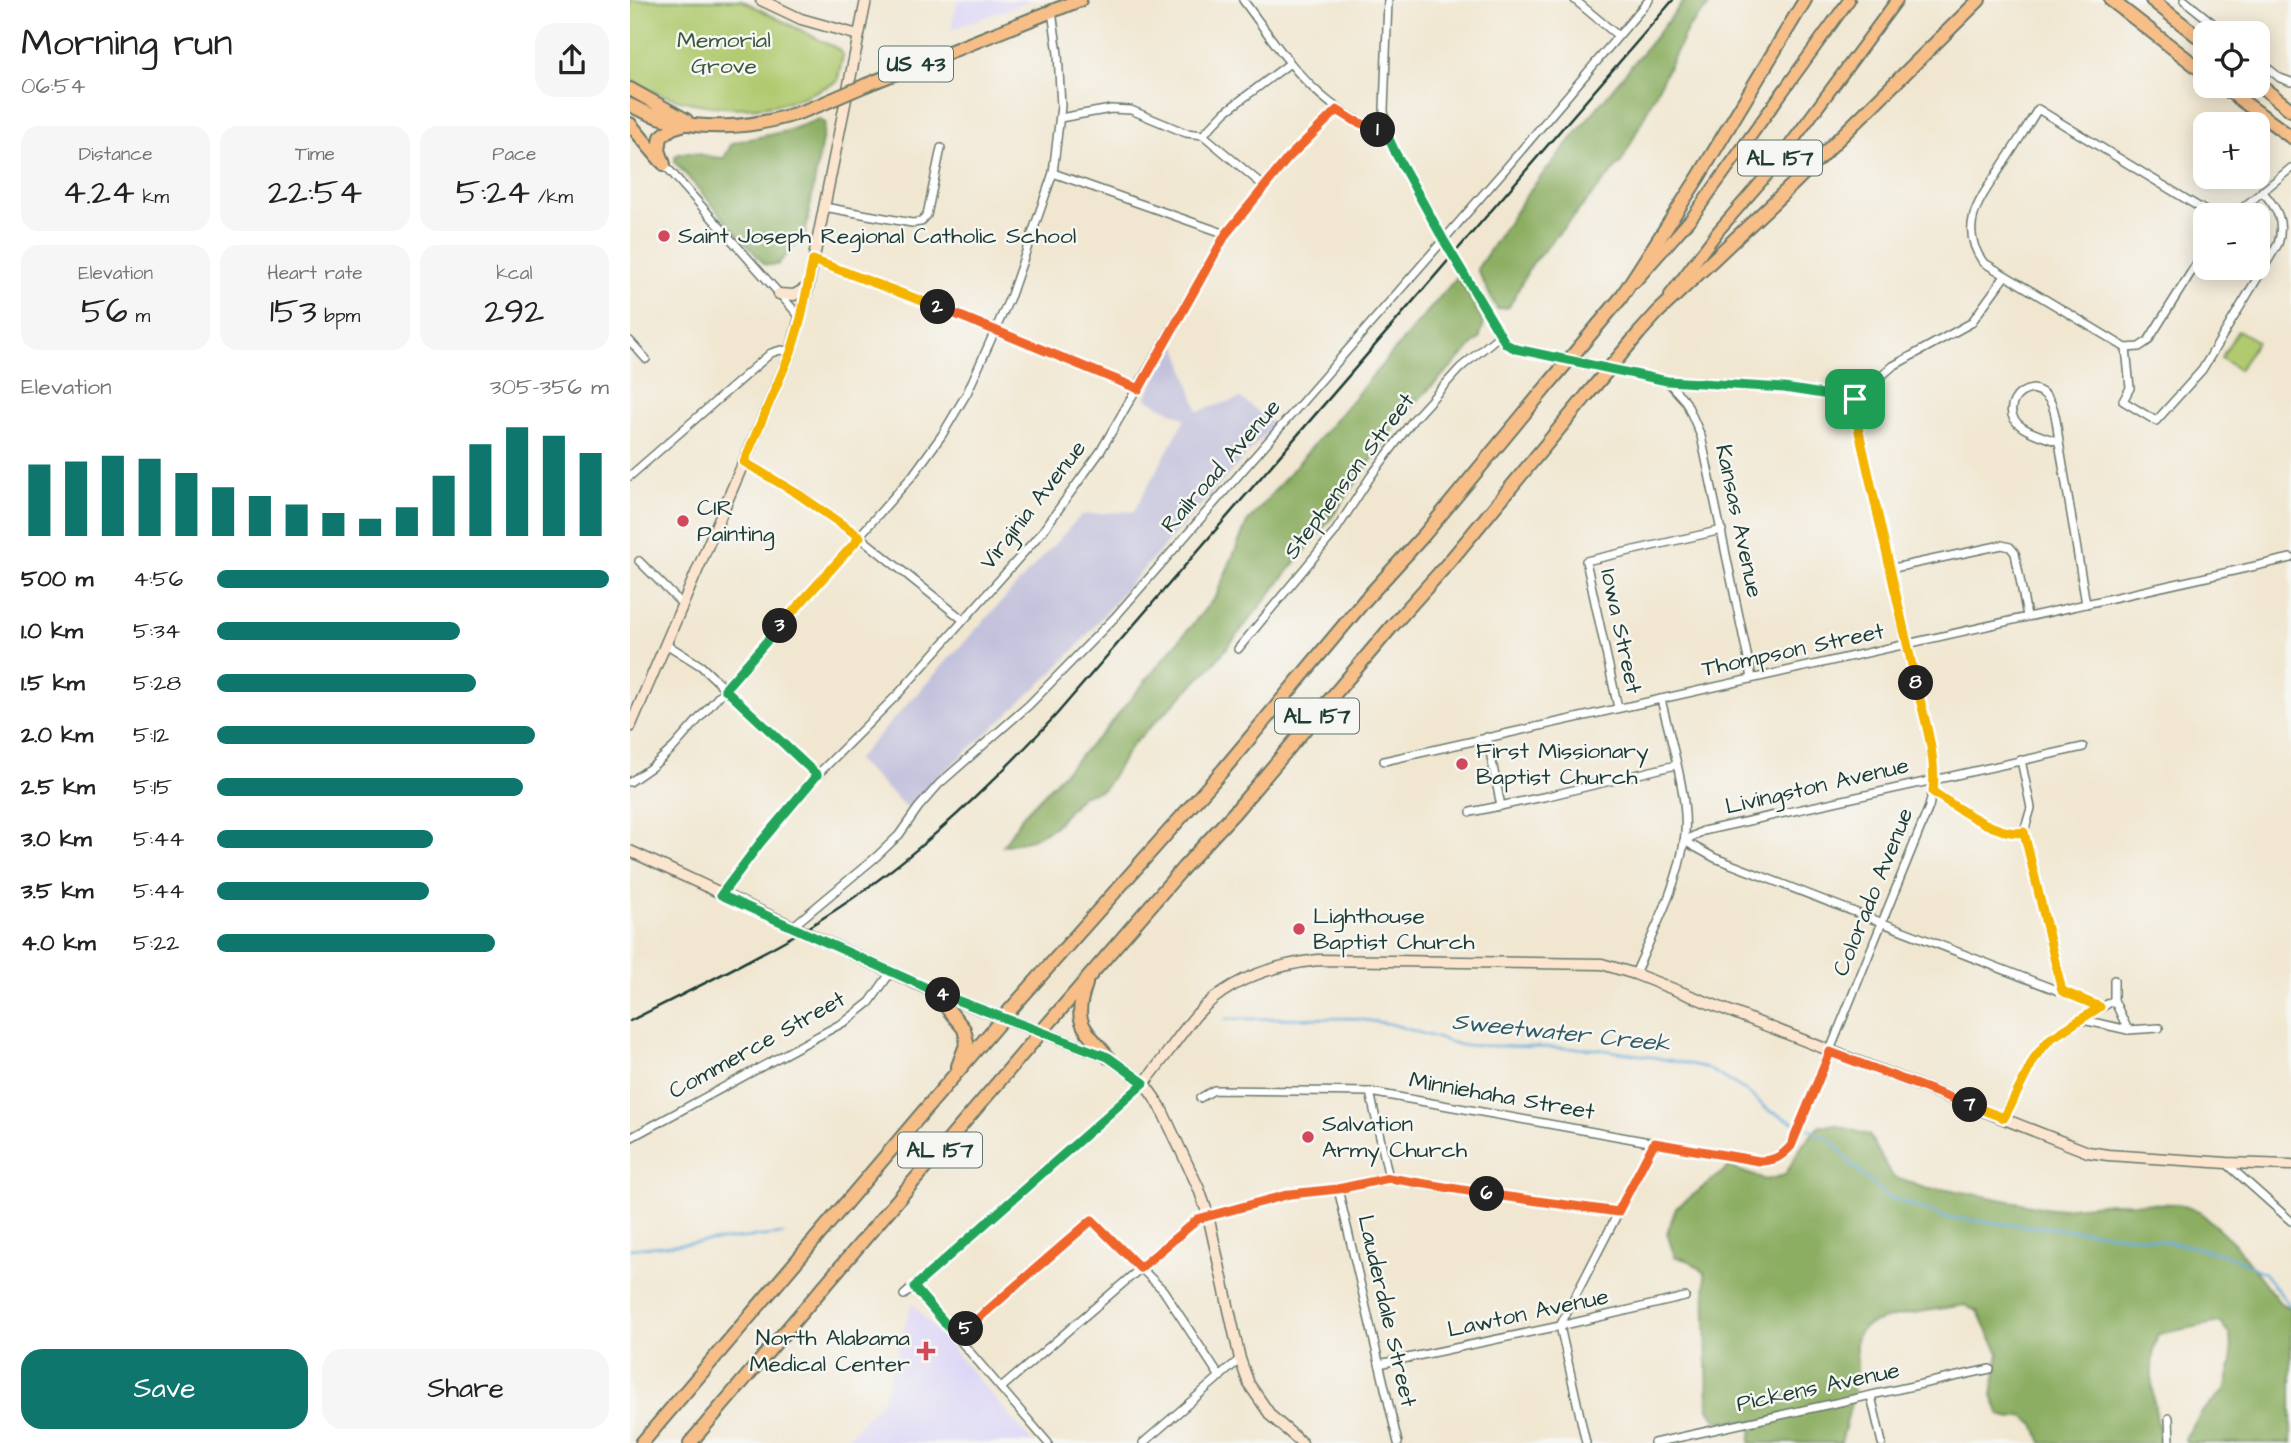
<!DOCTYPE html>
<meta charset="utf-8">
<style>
:root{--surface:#fff;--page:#f6f6f6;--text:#222;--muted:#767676;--accent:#0f766e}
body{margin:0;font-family:"Architects Daughter",sans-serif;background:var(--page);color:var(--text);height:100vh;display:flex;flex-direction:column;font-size:26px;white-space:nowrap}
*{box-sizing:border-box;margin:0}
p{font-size:23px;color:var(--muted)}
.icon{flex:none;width:38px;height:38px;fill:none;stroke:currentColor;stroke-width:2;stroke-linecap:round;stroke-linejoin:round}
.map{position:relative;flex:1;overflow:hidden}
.details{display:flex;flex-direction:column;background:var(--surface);width:630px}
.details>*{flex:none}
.controls{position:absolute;left:1563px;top:21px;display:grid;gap:14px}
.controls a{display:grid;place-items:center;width:77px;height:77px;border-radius:14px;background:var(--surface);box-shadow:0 4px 18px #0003;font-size:35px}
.pin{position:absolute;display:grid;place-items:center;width:60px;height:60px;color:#fff;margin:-30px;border-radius:14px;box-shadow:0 4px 10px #0006}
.km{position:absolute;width:35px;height:35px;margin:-18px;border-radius:50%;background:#222;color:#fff;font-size:19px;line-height:35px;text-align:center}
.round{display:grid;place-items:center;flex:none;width:74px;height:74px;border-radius:21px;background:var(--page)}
.headline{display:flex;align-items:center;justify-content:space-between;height:119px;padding:0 21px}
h1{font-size:38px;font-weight:600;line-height:52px}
.metrics{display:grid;grid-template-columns:repeat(3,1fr);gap:10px;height:119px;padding:7px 21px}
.metrics div{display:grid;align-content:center;border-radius:18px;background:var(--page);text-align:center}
.metrics b{font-size:35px;font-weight:600}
.metrics small{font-size:19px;font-weight:400}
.metrics p{font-size:19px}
.chart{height:196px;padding:14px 21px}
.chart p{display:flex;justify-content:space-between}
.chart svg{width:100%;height:126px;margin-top:7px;stroke:var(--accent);stroke-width:6}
.primary-button{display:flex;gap:14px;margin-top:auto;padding:14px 21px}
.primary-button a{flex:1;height:80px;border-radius:21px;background:var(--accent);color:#fff;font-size:28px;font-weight:600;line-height:80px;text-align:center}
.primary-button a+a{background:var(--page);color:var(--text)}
ul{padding:0 21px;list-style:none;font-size:23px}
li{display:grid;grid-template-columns:112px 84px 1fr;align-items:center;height:52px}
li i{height:18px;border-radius:9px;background:var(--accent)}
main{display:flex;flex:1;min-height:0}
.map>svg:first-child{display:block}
</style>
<main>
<section class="details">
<div class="headline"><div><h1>Morning run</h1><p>06:54</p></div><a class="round"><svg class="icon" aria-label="share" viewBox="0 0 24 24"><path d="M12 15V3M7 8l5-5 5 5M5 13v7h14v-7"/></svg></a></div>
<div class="metrics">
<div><p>Distance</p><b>4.24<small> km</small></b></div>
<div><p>Time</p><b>22:54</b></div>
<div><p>Pace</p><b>5:24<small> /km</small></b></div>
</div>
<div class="metrics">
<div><p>Elevation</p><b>56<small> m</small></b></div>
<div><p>Heart rate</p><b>153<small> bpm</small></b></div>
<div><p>kcal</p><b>292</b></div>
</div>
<div class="chart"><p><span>Elevation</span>305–356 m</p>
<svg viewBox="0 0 160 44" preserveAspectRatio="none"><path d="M5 44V19M15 44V18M25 44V16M35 44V17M45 44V22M55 44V27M65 44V30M75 44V33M85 44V36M95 44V38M105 44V34M115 44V23M125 44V12M135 44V6M145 44V9M155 44V15"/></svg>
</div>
<ul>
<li><b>500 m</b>4:56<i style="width:100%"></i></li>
<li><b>1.0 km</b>5:34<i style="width:62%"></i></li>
<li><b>1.5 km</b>5:28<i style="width:66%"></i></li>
<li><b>2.0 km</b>5:12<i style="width:81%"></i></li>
<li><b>2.5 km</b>5:15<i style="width:78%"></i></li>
<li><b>3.0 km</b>5:44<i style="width:55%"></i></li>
<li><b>3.5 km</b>5:44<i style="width:54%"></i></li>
<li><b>4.0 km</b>5:22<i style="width:71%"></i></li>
</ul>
<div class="primary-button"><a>Save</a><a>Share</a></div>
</section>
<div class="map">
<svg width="1661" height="1443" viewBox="0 0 1661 1443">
<rect width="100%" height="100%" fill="#f6f6f2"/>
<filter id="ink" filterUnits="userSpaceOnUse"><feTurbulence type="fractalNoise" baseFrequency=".0143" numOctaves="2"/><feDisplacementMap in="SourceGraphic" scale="14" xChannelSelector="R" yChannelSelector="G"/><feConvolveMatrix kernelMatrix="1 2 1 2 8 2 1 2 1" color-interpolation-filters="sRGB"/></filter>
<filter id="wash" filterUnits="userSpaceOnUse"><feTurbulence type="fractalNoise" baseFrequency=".00686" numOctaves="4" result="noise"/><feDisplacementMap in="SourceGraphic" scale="28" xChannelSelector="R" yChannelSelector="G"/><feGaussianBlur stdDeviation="1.57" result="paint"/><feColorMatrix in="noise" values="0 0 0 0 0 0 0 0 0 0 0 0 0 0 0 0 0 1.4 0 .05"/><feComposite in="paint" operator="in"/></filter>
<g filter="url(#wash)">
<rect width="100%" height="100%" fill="#f1e7d1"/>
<g fill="#dcd5f6">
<polygon points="328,0 402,0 320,30"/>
<polygon points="282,1303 403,1443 213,1443 253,1399"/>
</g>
<polygon fill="#c2c1dc" points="546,342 568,411 611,398 644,424 490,595 448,646 420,675 302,783 279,810 226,760 451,515 504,511 555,419 515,398"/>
<g fill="#b1ca6f" stroke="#688452" stroke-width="2">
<path d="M 0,0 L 111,0 L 210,50 L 213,55 L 207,82 C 194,87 181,94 167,99 C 119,116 43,107 0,79 Z"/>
<polygon points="1608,330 1627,341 1609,370 1591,358"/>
</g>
<g fill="#8cae62" stroke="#56764b" stroke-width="2">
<polygon points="1055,0 1084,0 1058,28 992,161 901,265 879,307 867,309 847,269 900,190"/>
<path d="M 189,119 L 195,123 L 175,235 L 147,265 L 135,265 L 45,162 L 45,156 C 58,147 78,159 94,158 L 101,145 L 106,142 L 157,131 Z"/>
<polygon points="828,276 854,323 849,339 774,414 702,517 582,666 502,745 474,789 451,796 424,827 402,839 373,846 393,815 475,730 586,596 617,523"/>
<path d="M 1190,1125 L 1205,1125 L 1239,1135 L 1263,1177 L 1298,1189 L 1317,1189 L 1421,1209 L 1482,1203 L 1549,1204 L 1570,1212 L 1603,1242 L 1650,1303 L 1661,1309 L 1661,1443 L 1556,1443 L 1555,1438 L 1573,1411 L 1595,1390 L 1602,1362 L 1600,1335 L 1590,1322 L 1528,1334 C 1516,1368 1524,1409 1532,1443 L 1412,1443 L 1405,1425 L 1393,1416 L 1380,1418 L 1370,1415 L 1362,1396 L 1369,1353 L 1348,1312 L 1335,1305 C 1313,1309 1242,1316 1230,1331 C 1222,1342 1228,1357 1227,1369 C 1225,1394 1217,1418 1211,1443 L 1120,1443 L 1122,1429 L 1108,1420 L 1087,1421 L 1078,1408 L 1075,1273 L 1060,1261 L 1045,1257 L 1037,1233 L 1046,1208 L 1099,1167 L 1136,1180 L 1155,1175 L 1171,1147 Z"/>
</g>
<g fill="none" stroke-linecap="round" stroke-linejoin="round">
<g stroke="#61a9d8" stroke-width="2.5">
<polyline points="596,1019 721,1018 761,1024 830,1045 967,1049 1017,1056 1075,1067 1115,1090 1138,1110 1165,1123"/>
<polyline points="1179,1129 1202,1141 1222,1165 1256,1196 1318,1218 1504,1236 1551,1244 1603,1257 1634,1273 1661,1307"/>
<polyline points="0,1249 153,1234"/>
</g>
</g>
</g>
<g filter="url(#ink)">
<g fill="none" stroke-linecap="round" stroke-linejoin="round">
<defs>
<g id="street">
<path d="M 613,0 C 654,55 687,111 756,132"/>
<polyline points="758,0 754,110 756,132 766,154 813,239 876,344 886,349 1037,381 1154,388 1225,399"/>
<polyline points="945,0 987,35"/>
<polyline points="1554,0 1595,33"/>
<polyline points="1628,60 1650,78 1661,82"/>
<polyline points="430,118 481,109 501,110 556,133 573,135 635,187"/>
<polyline points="573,135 595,112 660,63"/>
<polyline points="34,164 171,318"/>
<polyline points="423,173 596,234"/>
<polyline points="194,207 282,223 291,222 297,215 311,148"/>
<polyline points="1604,215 1661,168"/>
<path d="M 1575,250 L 1518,341 L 1509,347 L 1496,348 L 1353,262 C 1326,224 1353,196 1373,164 C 1385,146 1396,128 1408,109 L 1582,215"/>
<polyline points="183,260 367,330 509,389"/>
<polyline points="0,341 16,359"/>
<path d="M 1496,348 L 1500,388 L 1493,401 L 1526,421 L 1572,370 L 1648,244 C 1655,221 1647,208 1632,191"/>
<polyline points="1038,382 1056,402 1071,436 1122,678"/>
<path d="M 1403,389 C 1427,394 1426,423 1429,442 C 1412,436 1371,427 1384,401 C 1388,393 1395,390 1403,389 Z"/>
<polyline points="1225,399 1263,366 1341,323 1375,276"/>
<polyline points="1429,442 1456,604"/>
<polyline points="114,462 168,493 230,537 332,619"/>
<polyline points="0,476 141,353 151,350 161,352"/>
<polyline points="9,561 53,605"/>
<polyline points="1259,569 1372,545 1380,547 1385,553 1397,616"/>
<polyline points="36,644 71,666 187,775"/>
<polyline points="608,649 704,533 741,476 783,420 830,368 870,335"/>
<polyline points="988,708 956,561 1092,530"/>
<polyline points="857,737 871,806"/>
<polyline points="1391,760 1401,808 1394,832"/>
<polyline points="754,761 1661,558"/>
<polyline points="0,782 23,766 44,747 283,475 312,435 337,393 381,295 423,173 431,106 428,54 422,11"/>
<path d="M 1303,791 C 1325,806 1368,838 1394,832"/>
<polyline points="841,812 918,796 1046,765"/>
<polyline points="1394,832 1431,991"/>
<polyline points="1054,841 1085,858 1470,1007"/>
<polyline points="1054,841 1073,831 1453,747"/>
<polyline points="91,895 130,843 187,775 269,693 412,532 470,452 596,234 658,158 707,110"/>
<polyline points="162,927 246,857 269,835 288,808 309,784 399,705 485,617 877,167 1019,0"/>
<path d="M 1005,974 C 1023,932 1047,888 1054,842 C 1061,802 1040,739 1031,699"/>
<polyline points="1484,1000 1498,1030"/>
<polyline points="1453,1020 1498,1030 1529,1028"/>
<polyline points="740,1092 759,1178"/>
<path d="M 570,1098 L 584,1090 L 740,1092 L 1120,1160 C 1138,1162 1149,1160 1161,1146 L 1299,807 L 1305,779 L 1298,736 L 1225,414 L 1225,399"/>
<polyline points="1374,1118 1405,1057 1420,1039 1484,1000 1484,980"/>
<polyline points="0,1138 216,1021 240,1002 261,972"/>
<polyline points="1597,1164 1661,1221"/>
<polyline points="708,1189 768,1443"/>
<polyline points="284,1287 418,1443"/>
<polyline points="274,1295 514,1083"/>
<polyline points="327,1337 462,1220 533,1290 590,1377"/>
<polyline points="749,1364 930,1326 1055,1297"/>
<polyline points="371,1388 568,1219 660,1194 708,1189 759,1178 804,1187 988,1212"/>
<polyline points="1241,1396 1252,1443"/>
<polyline points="1539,1418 1540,1443"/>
<polyline points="513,1443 610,1359"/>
<polyline points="956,1443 930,1326 1024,1143"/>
<polyline points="1024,1443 1360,1369"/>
</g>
<g id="secondary">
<polyline points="131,0 171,19 228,35"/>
<polyline points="149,294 164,295 178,287"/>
<polyline points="0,727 161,352 178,287 236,0"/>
<polyline points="0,851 304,992 478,1057 514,1083 530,1106 569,1189 578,1215 610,1359 619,1384 641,1416 672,1443"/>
<path d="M 514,1083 C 533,1061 548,1036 567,1014 C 599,979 643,965 688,960 L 972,964 L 1005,974 L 1458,1152 L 1478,1155 L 1597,1163 L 1661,1165"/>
</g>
<g id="primary">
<polyline points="1005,282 1063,216 1219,0"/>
<polyline points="1040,295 1089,230 1142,169 1267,0"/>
</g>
<g id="highway">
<polyline points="1481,0 1575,73"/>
<polyline points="1522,0 1575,42"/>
<polyline points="1628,84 1661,110"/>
<polyline points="236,85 450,0"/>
<polyline points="1592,86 1661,137"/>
<polyline points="0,89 56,120"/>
<path d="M 0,105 C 61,137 131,130 192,104"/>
<polyline points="0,124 31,161"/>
<polyline points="34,164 29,150 31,137 42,128 55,124"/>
<polyline points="969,324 990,299 1068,178 1175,0"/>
<polyline points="1009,333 1028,312 1162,185 1349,0"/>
<path d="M 456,984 C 442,1024 454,1027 478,1057"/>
<polyline points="304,992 334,1029 337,1042 328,1066"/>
<polyline points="12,1443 373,1018 594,769 735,600 794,535 917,386"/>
<polyline points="60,1443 412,1031 554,867 604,813 763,625 820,561 957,395"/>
</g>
</defs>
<use href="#street" stroke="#68786b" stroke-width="10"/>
<use href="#secondary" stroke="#68786b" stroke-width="13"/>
<use href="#primary" stroke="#68786b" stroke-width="14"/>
<use href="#highway" stroke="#68786b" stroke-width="16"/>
<use href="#street" stroke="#fff" stroke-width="7"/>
<use href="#secondary" stroke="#fce5cf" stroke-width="10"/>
<use href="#primary" stroke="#f7be87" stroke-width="10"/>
<use href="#highway" stroke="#f7be87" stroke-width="12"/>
<path stroke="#1f3d34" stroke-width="2.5" d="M 0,1021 C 57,992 115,964 170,932 C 268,875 350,797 426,715 L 1043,0"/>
<defs>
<g id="highway-bridge">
<polyline points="192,104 236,85"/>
<polyline points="917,386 969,324"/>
<polyline points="957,395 1009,333"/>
</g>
</defs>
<use href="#highway-bridge" stroke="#68786b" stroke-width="16" stroke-linecap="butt"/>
<use href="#highway-bridge" stroke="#f7be87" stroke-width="12"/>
</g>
</g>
<g fill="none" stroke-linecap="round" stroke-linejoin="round" filter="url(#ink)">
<defs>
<polyline id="split-1" points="748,130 756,132 766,154 813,239 876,344 886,349 1037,381 1154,388 1225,399"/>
<polyline id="split-2" points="308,307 509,389 596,234 658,158 707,110 725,121 748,130"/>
<polyline id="split-3" points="150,626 230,537 168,494 114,462 161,352 171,318 183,260 308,307"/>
<polyline id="split-4" points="150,626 95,689 187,775 130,843 91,895 313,995"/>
<polyline id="split-5" points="313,995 478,1057 514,1083 284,1287 327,1337 336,1329"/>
<polyline id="split-6" points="336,1329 462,1220 510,1268 568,1219 660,1194 708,1189 759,1178 857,1194"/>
<path id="split-7" d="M 857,1194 L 988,1212 L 1024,1143 L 1129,1161 C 1144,1161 1151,1157 1161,1146 L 1200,1052 L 1340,1105"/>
<path id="split-8" d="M 1286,683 C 1294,717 1307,756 1303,792 C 1325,806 1368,838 1394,832 L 1432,991 L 1470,1007 L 1420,1039 L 1405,1057 L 1374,1118 L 1340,1105"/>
<polyline id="split-9" points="1225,399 1225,414 1286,683"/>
</defs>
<use href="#split-1" stroke="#fff" stroke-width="14"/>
<use href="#split-2" stroke="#fff" stroke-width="14"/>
<use href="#split-3" stroke="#fff" stroke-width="14"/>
<use href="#split-4" stroke="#fff" stroke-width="14"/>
<use href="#split-5" stroke="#fff" stroke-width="14"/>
<use href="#split-6" stroke="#fff" stroke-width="14"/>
<use href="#split-7" stroke="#fff" stroke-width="14"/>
<use href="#split-8" stroke="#fff" stroke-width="14"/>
<use href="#split-9" stroke="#fff" stroke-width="14"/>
<use href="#split-1" stroke="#22a559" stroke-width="9"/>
<use href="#split-2" stroke="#f0652b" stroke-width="9"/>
<use href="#split-3" stroke="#f5b400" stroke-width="9"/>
<use href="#split-4" stroke="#22a559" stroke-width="9"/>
<use href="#split-5" stroke="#22a559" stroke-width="9"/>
<use href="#split-6" stroke="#f0652b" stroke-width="9"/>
<use href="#split-7" stroke="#f0652b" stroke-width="9"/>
<use href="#split-8" stroke="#f5b400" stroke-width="9"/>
<use href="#split-9" stroke="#f5b400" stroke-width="9"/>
</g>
<g fill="#d1495b" stroke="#f6f6f2" stroke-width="2.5">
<circle cx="34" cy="236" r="7"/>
<circle cx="53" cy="521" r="7"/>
<circle cx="832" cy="764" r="7"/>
<circle cx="669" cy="929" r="7"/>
<circle cx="678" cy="1137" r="7"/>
<path d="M292.5 1340.5h7v7h7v7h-7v7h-7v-7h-7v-7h7z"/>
</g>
<g text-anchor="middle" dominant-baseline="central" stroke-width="5" stroke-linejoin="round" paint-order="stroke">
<g fill="#f6f6f2" stroke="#60746d" stroke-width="2">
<rect x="249" y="46.5" width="74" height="35" rx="5"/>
<rect x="1108" y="140.5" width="84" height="35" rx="5"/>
<rect x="645" y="698.5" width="84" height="35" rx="5"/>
<rect x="268" y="1132.5" width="84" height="35" rx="5"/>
</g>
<g font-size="21" font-weight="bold" fill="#1f3d34">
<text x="286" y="64">US 43</text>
<text x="1150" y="158">AL 157</text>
<text x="687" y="716">AL 157</text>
<text x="310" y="1150">AL 157</text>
</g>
<g font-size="23" fill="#3c5940" stroke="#f6f6f2">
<text x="94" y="40">Memorial<tspan x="94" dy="26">Grove</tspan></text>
</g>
<g font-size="23" fill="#1f3d34" stroke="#f6f6f2" text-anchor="start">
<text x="48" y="236">Saint Joseph Regional Catholic School</text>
<text x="67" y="508">CIR<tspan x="67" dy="26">Painting</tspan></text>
<text x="846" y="751">First Missionary<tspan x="846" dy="26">Baptist Church</tspan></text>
<text x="683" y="916">Lighthouse<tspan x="683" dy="26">Baptist Church</tspan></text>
<text x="692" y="1124">Salvation<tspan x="692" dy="26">Army Church</tspan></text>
<text x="280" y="1338" text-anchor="end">North Alabama<tspan x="280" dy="26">Medical Center</tspan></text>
</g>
<g font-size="23" fill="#1f3d34" stroke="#f6f6f2">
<text transform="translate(591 466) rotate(-49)">Railroad Avenue</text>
<text transform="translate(719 476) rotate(-53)">Stephenson Street</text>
<text transform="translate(403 505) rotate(-52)">Virginia Avenue</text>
<text transform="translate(1109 521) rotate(78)">Kansas Avenue</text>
<text transform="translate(991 631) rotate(78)">Iowa Street</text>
<text transform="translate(1163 650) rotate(-12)">Thompson Street</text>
<text transform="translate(1187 786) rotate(-13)">Livingston Avenue</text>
<text transform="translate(1243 892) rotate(-68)">Colorado Avenue</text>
<text transform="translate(127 1045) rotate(-29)">Commerce Street</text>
<text transform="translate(872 1096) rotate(10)">Minniehaha Street</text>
<text transform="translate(757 1311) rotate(77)">Lauderdale Street</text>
<text transform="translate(898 1313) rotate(-12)">Lawton Avenue</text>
<text transform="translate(1188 1387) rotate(-12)">Pickens Avenue</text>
</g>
<g font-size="24" font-style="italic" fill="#335d65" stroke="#f6f6f2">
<text transform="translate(931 1033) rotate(6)">Sweetwater Creek</text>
</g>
</g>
</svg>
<div class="controls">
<a><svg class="icon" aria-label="locate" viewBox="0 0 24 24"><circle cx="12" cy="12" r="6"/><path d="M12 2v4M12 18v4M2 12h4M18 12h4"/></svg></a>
<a>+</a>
<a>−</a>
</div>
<div class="pin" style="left:1225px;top:399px;background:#1e9e55"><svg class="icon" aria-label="arrive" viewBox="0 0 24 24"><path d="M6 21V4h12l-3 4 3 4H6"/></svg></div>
<b class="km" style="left:748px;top:130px">1</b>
<b class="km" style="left:308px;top:307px">2</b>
<b class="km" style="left:150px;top:626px">3</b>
<b class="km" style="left:313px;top:995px">4</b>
<b class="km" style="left:336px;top:1329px">5</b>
<b class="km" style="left:857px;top:1194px">6</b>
<b class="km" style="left:1340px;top:1105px">7</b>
<b class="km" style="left:1286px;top:683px">8</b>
</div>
</main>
